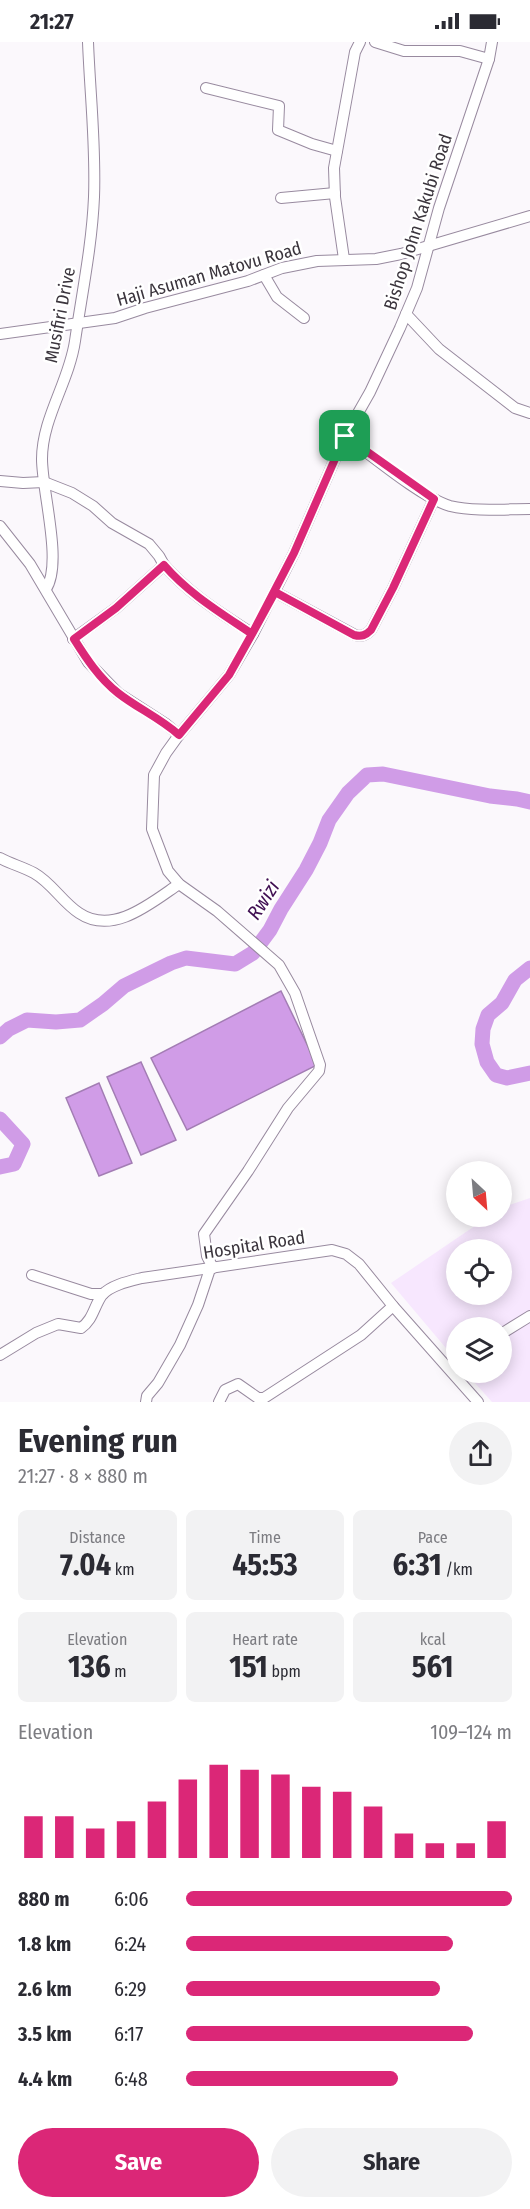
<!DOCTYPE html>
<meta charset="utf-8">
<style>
:root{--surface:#fff;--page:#f2f2f3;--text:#2b2b33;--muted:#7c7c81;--accent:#db2777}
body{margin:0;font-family:"Fira Sans Condensed",sans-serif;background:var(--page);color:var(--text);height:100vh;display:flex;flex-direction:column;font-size:22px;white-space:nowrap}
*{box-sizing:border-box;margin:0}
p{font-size:20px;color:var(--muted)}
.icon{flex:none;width:33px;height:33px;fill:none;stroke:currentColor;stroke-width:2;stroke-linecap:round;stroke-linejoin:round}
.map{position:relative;height:1360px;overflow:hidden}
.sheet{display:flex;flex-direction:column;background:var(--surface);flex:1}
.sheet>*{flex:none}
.needle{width:39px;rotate:154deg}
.controls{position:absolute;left:446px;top:1119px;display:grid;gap:12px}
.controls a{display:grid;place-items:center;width:66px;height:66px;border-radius:50%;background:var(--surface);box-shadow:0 3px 15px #0003;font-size:30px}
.pin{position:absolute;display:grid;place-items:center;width:51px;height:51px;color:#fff;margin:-26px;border-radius:12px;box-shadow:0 3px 9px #0006}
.round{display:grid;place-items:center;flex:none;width:63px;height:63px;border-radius:32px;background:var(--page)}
.summary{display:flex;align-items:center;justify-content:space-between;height:102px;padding:0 18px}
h1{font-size:33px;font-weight:700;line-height:45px}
.stats{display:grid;grid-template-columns:repeat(3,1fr);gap:9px;height:102px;padding:6px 18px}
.stats div{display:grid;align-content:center;border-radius:9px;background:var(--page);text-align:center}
.stats b{font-size:30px;font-weight:700}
.stats small{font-size:16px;font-weight:400}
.stats p{font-size:16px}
.chart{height:168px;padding:12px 18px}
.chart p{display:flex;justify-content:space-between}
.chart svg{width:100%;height:108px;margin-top:6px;stroke:var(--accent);stroke-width:6}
.cta{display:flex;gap:12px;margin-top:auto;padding:12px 18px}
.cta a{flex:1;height:69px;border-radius:36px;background:var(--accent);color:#fff;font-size:24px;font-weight:700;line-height:69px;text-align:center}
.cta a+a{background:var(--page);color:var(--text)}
ul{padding:0 18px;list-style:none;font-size:20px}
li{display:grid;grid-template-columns:96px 72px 1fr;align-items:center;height:45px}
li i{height:15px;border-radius:8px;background:var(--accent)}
.status{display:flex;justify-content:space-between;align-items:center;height:42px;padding:0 30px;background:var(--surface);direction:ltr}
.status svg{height:16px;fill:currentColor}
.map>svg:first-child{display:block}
</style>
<div class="status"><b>21:27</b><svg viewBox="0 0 49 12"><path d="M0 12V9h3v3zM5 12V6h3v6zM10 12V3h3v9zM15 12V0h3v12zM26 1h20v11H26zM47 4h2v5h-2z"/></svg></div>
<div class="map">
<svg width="530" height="1360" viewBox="0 0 530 1360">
<rect width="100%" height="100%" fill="#fbf8fc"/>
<path fill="#f7e7fe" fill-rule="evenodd" d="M 530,1156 L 530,1360 L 492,1360 L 466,1331 L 501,1330 L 501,1286 L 456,1286 L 456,1318 L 391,1241 L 488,1175 L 501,1174 L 501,1166 ZM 456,1208 L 501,1208 L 501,1252 L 456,1252 Z"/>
<g fill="#d09ce7" stroke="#a37db4" stroke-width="1.5">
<polygon points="281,949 317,1023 187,1088 151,1016"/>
<polygon points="141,1020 176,1098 141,1113 107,1035"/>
<polygon points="99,1041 132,1121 99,1134 66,1056"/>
</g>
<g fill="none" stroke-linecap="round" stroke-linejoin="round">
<g stroke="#d09ce7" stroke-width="15">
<polyline points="530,926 515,938 502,961 488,973 483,987 482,1002 487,1020 496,1033 507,1036 530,1031"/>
<polyline points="0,995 9,987 27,978 56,980 80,978 103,962 124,944 171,921 186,916 235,922 253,911 270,888 281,867 306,828 320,801 329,778 348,751 367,733 383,732 490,754 517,757 530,760"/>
<polyline points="0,1077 23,1102 14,1122 0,1125"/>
</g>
<defs>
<g id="minor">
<polyline points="375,0 404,9 460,9 489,17"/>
<polyline points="206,46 279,64 278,88 312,102 337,109"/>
<polyline points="281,156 335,151"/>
<polyline points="344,217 335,155 334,126 355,10 360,0"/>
<polyline points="264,233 277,255 304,276"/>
<polyline points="406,272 439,307 515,366 530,371"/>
<polyline points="0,292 115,276 145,266 248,239 282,226 317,219 376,217 401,212 530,174"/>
<path d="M 345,394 C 371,413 422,456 450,464 C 476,470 504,467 530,467"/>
<polyline points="0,439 23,441 44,440 72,451 93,464 112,481 149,502 159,514 164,523"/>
<polyline points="0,484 30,522 88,620 118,651 166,682 179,693"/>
<path d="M 46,547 C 63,521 42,450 42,417 C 42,376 69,340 75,299 C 82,251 92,203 94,155 C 96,103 90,52 88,0"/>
<path d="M 275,550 L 355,593 C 362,595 366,593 371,588 L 393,546 L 434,457"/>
<path d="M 73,597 L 116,566 L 164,523 C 189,552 221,571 253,592"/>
<path d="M 0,816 C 11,822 23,825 34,831 C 52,841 62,860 79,871 C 113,894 151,861 179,842"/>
<polyline points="213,1226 207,1214 204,1192 248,1129 288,1066 319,1029 320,1023 295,951 279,923 217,869 179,842 168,829 152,787 154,733 166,711 179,693 229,633 253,592 294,511 345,394 370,350 400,286 417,246 439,166 489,17 492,0"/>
<polyline points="32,1233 91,1252 103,1252"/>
<polyline points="501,1292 530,1274"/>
<path d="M 0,1313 L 36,1291 L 58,1282 L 81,1286 C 93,1278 94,1264 102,1253 C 111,1243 130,1239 142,1236 L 332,1208 L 346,1212 L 359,1222 L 393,1264 L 478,1360"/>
<polyline points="146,1360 147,1354 158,1341 180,1303 198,1263 210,1227"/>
<polyline points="219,1360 225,1348 238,1342 258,1356 264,1356 361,1293 393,1264"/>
</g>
</defs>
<use href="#minor" stroke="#988a9f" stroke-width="12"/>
<use href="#minor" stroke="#fff" stroke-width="10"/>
</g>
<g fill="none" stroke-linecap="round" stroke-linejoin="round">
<defs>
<path id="route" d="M 345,394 L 294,511 L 252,592 L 229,633 L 179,693 C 160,676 137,666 118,651 C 99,636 86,616 74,597 L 116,566 L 164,523 C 189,552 221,571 252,592 L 275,550 L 354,593 C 362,595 366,593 371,588 L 393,546 L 434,457 L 345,394"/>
</defs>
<use href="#route" stroke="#fff" stroke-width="12"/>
<use href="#route" stroke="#db2777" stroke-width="8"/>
</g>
<g text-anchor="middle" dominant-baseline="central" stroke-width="5" stroke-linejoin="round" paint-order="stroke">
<g font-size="18" fill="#3b353d" stroke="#fff">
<text transform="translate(418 180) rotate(-72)">Bishop John Kakubi Road</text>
<text transform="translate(209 232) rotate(-16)">Haji Asuman Matovu Road</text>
<text transform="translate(60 273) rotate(-79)">Musifiri Drive</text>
<text transform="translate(254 1203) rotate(-9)">Hospital Road</text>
</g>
<g font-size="20" font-style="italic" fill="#400f52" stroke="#fff">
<text transform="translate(263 858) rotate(-57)">Rwizi</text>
</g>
</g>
</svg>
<div class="controls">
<a><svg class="needle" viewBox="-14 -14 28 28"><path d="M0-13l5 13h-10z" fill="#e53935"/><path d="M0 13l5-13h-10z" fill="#7c7c81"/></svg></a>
<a><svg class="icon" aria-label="locate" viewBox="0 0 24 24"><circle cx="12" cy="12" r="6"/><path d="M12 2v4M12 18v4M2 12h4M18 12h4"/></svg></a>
<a><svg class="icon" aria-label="layers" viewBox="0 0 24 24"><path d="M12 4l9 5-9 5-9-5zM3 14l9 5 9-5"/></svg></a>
</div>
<div class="pin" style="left:345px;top:394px;background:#1e9e55"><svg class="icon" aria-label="arrive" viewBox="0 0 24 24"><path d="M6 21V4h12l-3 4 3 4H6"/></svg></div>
</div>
<section class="sheet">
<div class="summary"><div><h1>Evening run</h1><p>21:27 · 8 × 880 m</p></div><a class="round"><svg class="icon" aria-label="share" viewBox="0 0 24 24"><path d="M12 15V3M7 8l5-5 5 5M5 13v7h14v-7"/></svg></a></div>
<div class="stats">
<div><p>Distance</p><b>7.04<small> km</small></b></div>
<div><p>Time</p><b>45:53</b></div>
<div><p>Pace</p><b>6:31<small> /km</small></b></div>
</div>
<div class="stats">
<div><p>Elevation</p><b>136<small> m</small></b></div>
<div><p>Heart rate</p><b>151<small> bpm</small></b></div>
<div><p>kcal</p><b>561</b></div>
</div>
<div class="chart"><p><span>Elevation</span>109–124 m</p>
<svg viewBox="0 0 160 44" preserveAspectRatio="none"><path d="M5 44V27M15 44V27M25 44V32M35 44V29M45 44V21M55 44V12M65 44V6M75 44V8M85 44V10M95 44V15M105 44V17M115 44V23M125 44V34M135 44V38M145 44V38M155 44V29"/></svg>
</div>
<ul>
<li><b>880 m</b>6:06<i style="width:100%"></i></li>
<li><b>1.8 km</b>6:24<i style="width:82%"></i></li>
<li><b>2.6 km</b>6:29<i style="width:78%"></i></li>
<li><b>3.5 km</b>6:17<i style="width:88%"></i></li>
<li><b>4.4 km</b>6:48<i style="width:65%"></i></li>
</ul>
<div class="cta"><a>Save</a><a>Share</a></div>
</section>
